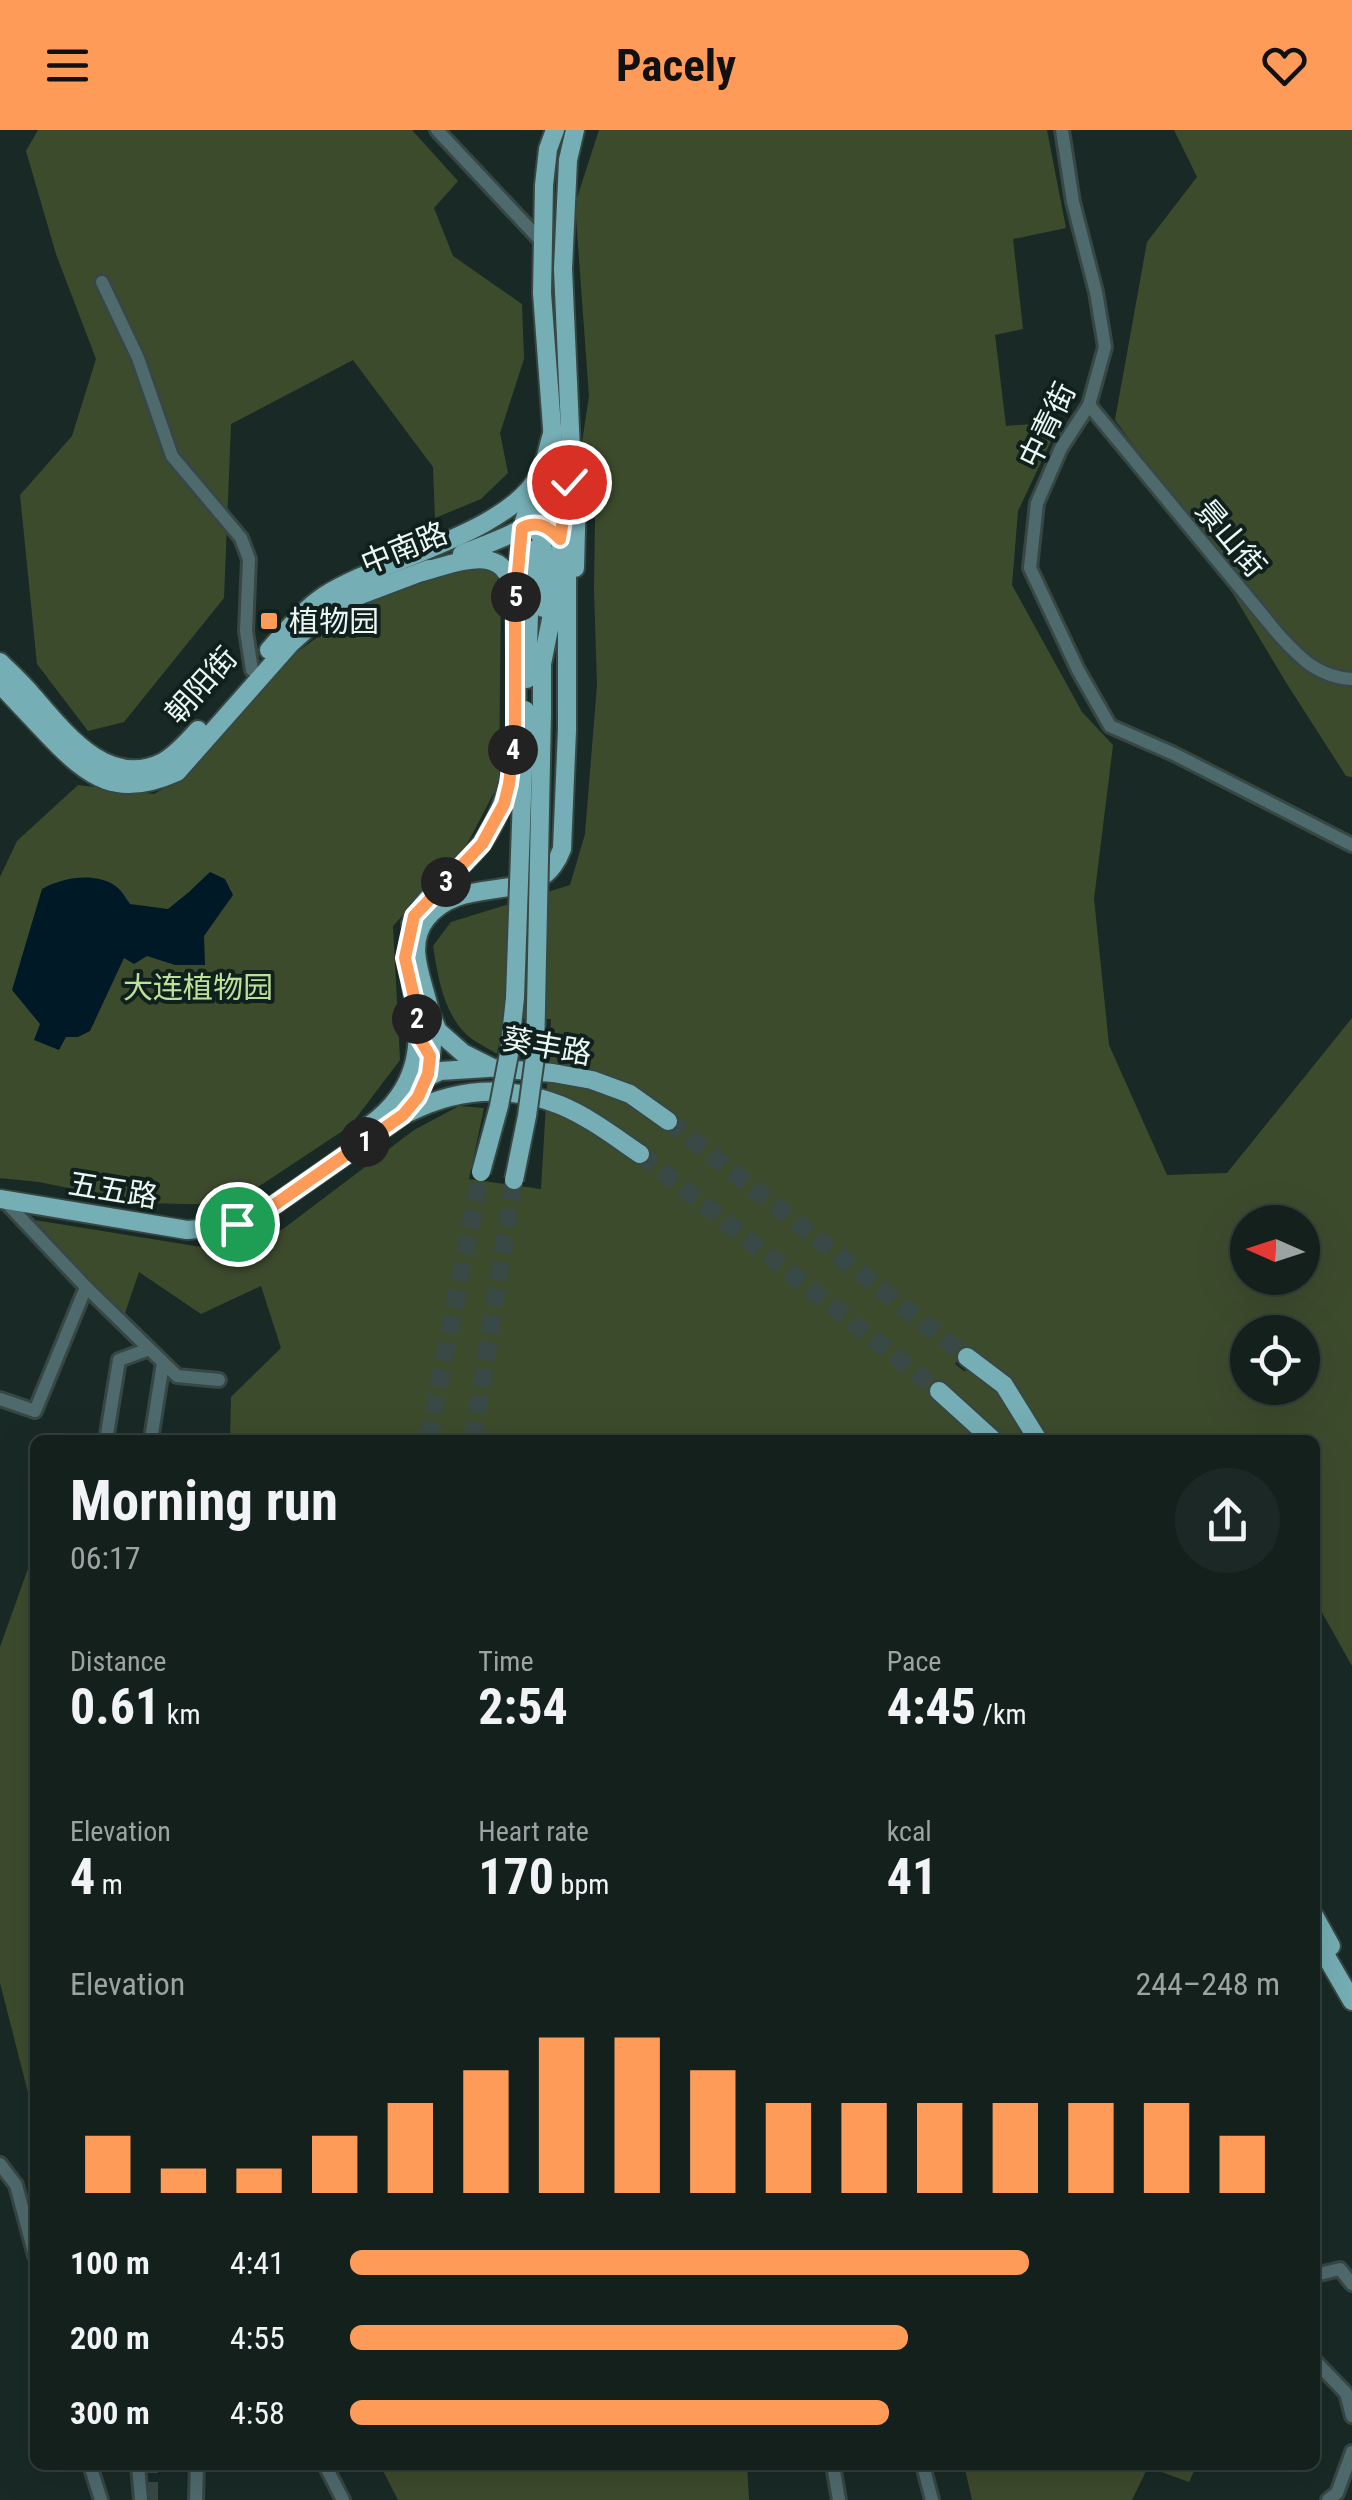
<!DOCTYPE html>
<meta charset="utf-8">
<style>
:root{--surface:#13201c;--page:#1c2825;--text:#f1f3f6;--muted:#9da3a3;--line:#323e3b;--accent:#fe9b59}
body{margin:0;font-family:"Roboto Condensed","Noto Sans SC",sans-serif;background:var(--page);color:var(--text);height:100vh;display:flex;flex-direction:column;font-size:38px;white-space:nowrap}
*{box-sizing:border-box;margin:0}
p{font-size:32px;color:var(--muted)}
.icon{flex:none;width:55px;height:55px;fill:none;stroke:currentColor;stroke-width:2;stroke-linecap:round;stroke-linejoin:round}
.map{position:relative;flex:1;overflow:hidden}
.details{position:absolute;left:30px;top:1305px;width:1290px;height:1035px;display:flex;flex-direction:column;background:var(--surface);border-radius:15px;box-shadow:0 10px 40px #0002,0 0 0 2px var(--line)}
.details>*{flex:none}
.needle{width:65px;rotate:273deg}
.fabs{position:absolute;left:1230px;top:1075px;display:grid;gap:20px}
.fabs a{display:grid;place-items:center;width:90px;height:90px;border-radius:50%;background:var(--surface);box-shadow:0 10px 40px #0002,0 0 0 2px var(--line);font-size:50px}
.pin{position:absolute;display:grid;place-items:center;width:85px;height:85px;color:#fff;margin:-42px;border:5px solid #fff;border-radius:50%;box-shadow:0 2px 10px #0007}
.km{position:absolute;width:50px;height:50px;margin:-25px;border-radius:50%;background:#222;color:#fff;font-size:28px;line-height:50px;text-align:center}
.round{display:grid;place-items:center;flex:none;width:105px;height:105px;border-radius:52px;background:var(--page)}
.head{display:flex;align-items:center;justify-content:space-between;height:170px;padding:0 40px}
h1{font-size:55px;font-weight:700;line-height:75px}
.metrics{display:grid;grid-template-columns:repeat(3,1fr);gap:15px;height:170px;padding:10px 40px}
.metrics div{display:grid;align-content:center}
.metrics b{font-size:50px;font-weight:700}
.metrics small{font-size:28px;font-weight:400}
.metrics p{font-size:28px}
.chart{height:280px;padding:20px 40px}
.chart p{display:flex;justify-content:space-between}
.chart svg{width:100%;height:180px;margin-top:10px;stroke:var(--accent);stroke-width:6}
ul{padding:0 40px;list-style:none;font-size:32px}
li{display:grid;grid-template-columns:160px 120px 1fr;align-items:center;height:75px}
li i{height:25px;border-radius:12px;background:var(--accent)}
header{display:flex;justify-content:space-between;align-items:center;height:130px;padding:0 40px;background:var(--accent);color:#111;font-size:45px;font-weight:700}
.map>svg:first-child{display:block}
</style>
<header><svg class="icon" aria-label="menu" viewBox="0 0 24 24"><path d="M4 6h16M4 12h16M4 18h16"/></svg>Pacely<svg class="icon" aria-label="heart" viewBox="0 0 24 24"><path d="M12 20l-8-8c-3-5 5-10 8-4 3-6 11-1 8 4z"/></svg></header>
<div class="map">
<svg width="1352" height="2370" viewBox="0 0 1352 2370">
<rect width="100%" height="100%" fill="#192a26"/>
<g fill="#3d4b2d" fill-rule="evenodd">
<polygon points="38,0 412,0 458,51 434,78 453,126 522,174 524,229 500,303 508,343 481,369 435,388 433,337 353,230 231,294 224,468 124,592 88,601 37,534 20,365 72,306 96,229 56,124 26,21"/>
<path d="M 599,0 L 1047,0 L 1066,98 L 1013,109 L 1023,199 L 995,205 L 1006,296 L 1060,292 L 1018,381 L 1012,455 L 1082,582 L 1113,615 L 1094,769 L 1109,915 L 1167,1045 L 1227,1043 L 1352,888 L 1352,1536 L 1315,1470 L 1315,1310 L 1044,1310 L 966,1220 L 955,1234 L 964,1241 L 968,1240 L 995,1260 L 1027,1310 L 1004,1310 L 939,1254 L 929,1264 L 970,1299 L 977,1310 L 230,1310 L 231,1267 L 281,1218 L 261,1156 L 201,1184 L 139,1142 L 124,1186 L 28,1089 L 226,1121 L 283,1099 L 414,1000 L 459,976 L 484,978 L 469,1049 L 541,1059 L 551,889 L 503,889 L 497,924 C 486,917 471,910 463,901 C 442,877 438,846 433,816 L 451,792 L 570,755 L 585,704 L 597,555 L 594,460 L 595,389 L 574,365 L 589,266 L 575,74 ZM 1248,1092 L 1302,1092 L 1302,1148 L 1248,1148 ZM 1248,1202 L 1302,1202 L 1302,1258 L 1248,1258 Z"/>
<polygon points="1174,0 1352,0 1352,647 1346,646 1287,554 1191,394 1115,290 1147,112 1197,47"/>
<polygon points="462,436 489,437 497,446 501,455 499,653 466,716 393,796 400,930 350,996 231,1075 142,1073 39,1052 0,1048 0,747 17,711 78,655 154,664 188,644 290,527 363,475"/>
<polygon points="35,1419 35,1990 0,1853 0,1517"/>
<polygon points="380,2335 747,2335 749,2370 398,2370"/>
<polygon points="964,2335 1197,2335 1189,2352 1148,2337 1132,2370 972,2370"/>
</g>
<path fill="#001926" d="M 210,742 L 225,749 L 233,765 L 204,806 L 205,835 L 175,835 L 147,826 L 134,834 L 124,828 L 90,901 L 78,907 L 66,907 L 59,920 L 34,910 L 40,894 L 12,860 L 42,759 C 62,748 93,742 114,755 C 121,759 125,767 130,774 L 168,779 L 189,762 Z"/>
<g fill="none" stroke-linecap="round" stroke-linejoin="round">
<g stroke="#394945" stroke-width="18" stroke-dasharray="18 9" stroke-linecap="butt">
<polyline points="668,991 967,1227"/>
<polyline points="640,1024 939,1261"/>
<polyline points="428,1310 481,1042"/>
<polyline points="473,1310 514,1050"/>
<polyline points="149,2370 149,2335"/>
</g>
<defs>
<g id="minor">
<polyline points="437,0 543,113"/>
<polyline points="1062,0 1073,72 1096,162 1105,217 1089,275 1061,318 1037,373 1030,438 1078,540 1110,596 1174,624 1352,715"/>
<polyline points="102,152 138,228 172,326 241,408 249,429 246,501 252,540"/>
<path d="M 1089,275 L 1279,505 C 1301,529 1318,547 1352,549"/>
<polyline points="2,1068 86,1157 177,1246 219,1250"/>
<polyline points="0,1269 35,1281 86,1157"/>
<polyline points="106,1310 119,1230 149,1219"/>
<polyline points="154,1310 152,1303 163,1233"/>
<polyline points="0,2034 16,2055 35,2126"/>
<polyline points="1315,2145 1340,2139 1352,2154"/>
<polyline points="1315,2231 1346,2263 1352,2286"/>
<polyline points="90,2335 101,2370"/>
<polyline points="138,2335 141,2370"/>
<polyline points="325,2335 343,2370"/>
<polyline points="833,2335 839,2370"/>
<polyline points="923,2335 932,2370"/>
<polyline points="196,2370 197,2335"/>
<polyline points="1328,2370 1337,2363 1352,2322"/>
</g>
<g id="major">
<polyline points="553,311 542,163 544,55 548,19 555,0"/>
<polyline points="525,392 531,393 541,406 543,424 543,478"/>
<path d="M 462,424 C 488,413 537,398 552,374 C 562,358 566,339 571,321 L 563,139 L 568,30 L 575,0"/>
<polyline points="575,438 578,324"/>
<path d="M 517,459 C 519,425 518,387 539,359"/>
<path d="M 269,520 C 286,501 303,480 324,466 C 379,430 508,404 539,345 C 546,332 548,315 553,301"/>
<path d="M 0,532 C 11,543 23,554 33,566 C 65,603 108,660 163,632 C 177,624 188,611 198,600"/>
<polyline points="527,549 531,420"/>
<path d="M 0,554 C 16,571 32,588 48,605 C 90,649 117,669 177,642 L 291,513 L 319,488 L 347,470 L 429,439"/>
<polyline points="542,582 542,534 552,484 567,365"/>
<path d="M 411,794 C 419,769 465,737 482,713 C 528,650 515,549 515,474 C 511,410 466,430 422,442"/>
<polyline points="432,887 438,901 463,923 493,938 553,943 592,950 630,964 668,991"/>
<polyline points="421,950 440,941 488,938"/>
<path d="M 410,982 C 458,958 509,955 560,975 C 589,987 615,1007 640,1024"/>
<path d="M 370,995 C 418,960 425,913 412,858"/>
<path d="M 0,1069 L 187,1100 L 223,1097 L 264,1082 L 403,985 C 430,953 437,919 429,878 C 423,849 405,816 426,789 C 454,752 503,766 539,748 C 550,743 558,730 562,719 L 567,600 L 567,426 C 560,407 552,395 531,393"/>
<polyline points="967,1227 1004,1255 1038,1310"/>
<polyline points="939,1261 993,1310"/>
<polyline points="1315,1787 1331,1816"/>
<polyline points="1315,1807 1352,1871"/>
</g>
</defs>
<use href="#minor" stroke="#374743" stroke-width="18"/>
<use href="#major" stroke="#374743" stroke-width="22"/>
<use href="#minor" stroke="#4f6a6d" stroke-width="12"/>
<use href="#major" stroke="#76aeb5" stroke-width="18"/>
<defs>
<g id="major-bridge">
<polyline points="481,1042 499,976 509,924 515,868 525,580"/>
<polyline points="514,1050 527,986 535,927 542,582"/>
</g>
</defs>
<use href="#major-bridge" stroke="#374743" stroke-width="22" stroke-linecap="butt"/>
<use href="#major-bridge" stroke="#76aeb5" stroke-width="18"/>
</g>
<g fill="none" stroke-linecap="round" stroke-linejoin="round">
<defs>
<path id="route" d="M 237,1094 L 264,1082 L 403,985 L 418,967 L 428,944 L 430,926 L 418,906 L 417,880 L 405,828 L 414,786 L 482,714 L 504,674 L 509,654 L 515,605 L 515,474 L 522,398 C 538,390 549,397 560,409 L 569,352"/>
</defs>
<use href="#route" stroke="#fff" stroke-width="20"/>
<use href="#route" stroke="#fe9b59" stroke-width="12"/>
</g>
<rect fill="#fe9b59" stroke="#10201d" stroke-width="4" x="259" y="481" width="20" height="20" rx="5"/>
<g text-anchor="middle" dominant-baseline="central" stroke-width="8" stroke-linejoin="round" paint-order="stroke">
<g font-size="30" fill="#ecf7f4" stroke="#10201d">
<text transform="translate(1047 295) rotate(-64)">中青街</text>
<text transform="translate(1231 408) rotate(50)">景山街</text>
<text transform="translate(404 418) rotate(-22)">中南路</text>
<text transform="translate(201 555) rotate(-48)">朝阳街</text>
<text transform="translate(547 916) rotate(10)">葵丰路</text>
<text transform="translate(113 1060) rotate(9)">五五路</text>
</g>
<g font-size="30" fill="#ecf7f4" stroke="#10201d" text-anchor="start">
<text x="289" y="491">植物园</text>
</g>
<g font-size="30" fill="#bee099" stroke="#10201d">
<text x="198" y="857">大连植物园</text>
</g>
</g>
</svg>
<div class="fabs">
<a><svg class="needle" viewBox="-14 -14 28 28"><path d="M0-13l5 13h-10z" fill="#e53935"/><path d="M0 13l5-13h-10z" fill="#9da3a3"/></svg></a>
<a><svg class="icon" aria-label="locate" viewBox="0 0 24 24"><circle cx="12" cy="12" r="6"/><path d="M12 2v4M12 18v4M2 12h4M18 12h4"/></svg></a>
</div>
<div class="pin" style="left:237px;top:1094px;background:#1e9e55"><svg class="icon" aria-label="arrive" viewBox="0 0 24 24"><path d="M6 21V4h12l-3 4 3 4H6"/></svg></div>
<div class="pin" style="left:569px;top:352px;background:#d93025"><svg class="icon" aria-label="check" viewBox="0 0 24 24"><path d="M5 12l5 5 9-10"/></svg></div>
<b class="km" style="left:365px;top:1012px">1</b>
<b class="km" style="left:417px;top:889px">2</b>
<b class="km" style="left:446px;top:752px">3</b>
<b class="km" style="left:513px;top:620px">4</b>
<b class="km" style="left:516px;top:467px">5</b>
<section class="details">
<div class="head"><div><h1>Morning run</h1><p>06:17</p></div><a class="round"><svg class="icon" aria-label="share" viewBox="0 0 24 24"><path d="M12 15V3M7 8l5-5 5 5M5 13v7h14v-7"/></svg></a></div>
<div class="metrics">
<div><p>Distance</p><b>0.61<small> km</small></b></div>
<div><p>Time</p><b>2:54</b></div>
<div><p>Pace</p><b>4:45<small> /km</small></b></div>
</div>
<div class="metrics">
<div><p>Elevation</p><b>4<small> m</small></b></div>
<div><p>Heart rate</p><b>170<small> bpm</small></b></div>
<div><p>kcal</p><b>41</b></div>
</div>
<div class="chart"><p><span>Elevation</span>244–248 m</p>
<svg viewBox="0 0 160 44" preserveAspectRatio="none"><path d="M5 44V30M15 44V38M25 44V38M35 44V30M45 44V22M55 44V14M65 44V6M75 44V6M85 44V14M95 44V22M105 44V22M115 44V22M125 44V22M135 44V22M145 44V22M155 44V30"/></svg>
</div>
<ul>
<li><b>100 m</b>4:41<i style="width:73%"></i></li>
<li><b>200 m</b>4:55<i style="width:60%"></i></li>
<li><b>300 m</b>4:58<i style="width:58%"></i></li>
</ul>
</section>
</div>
